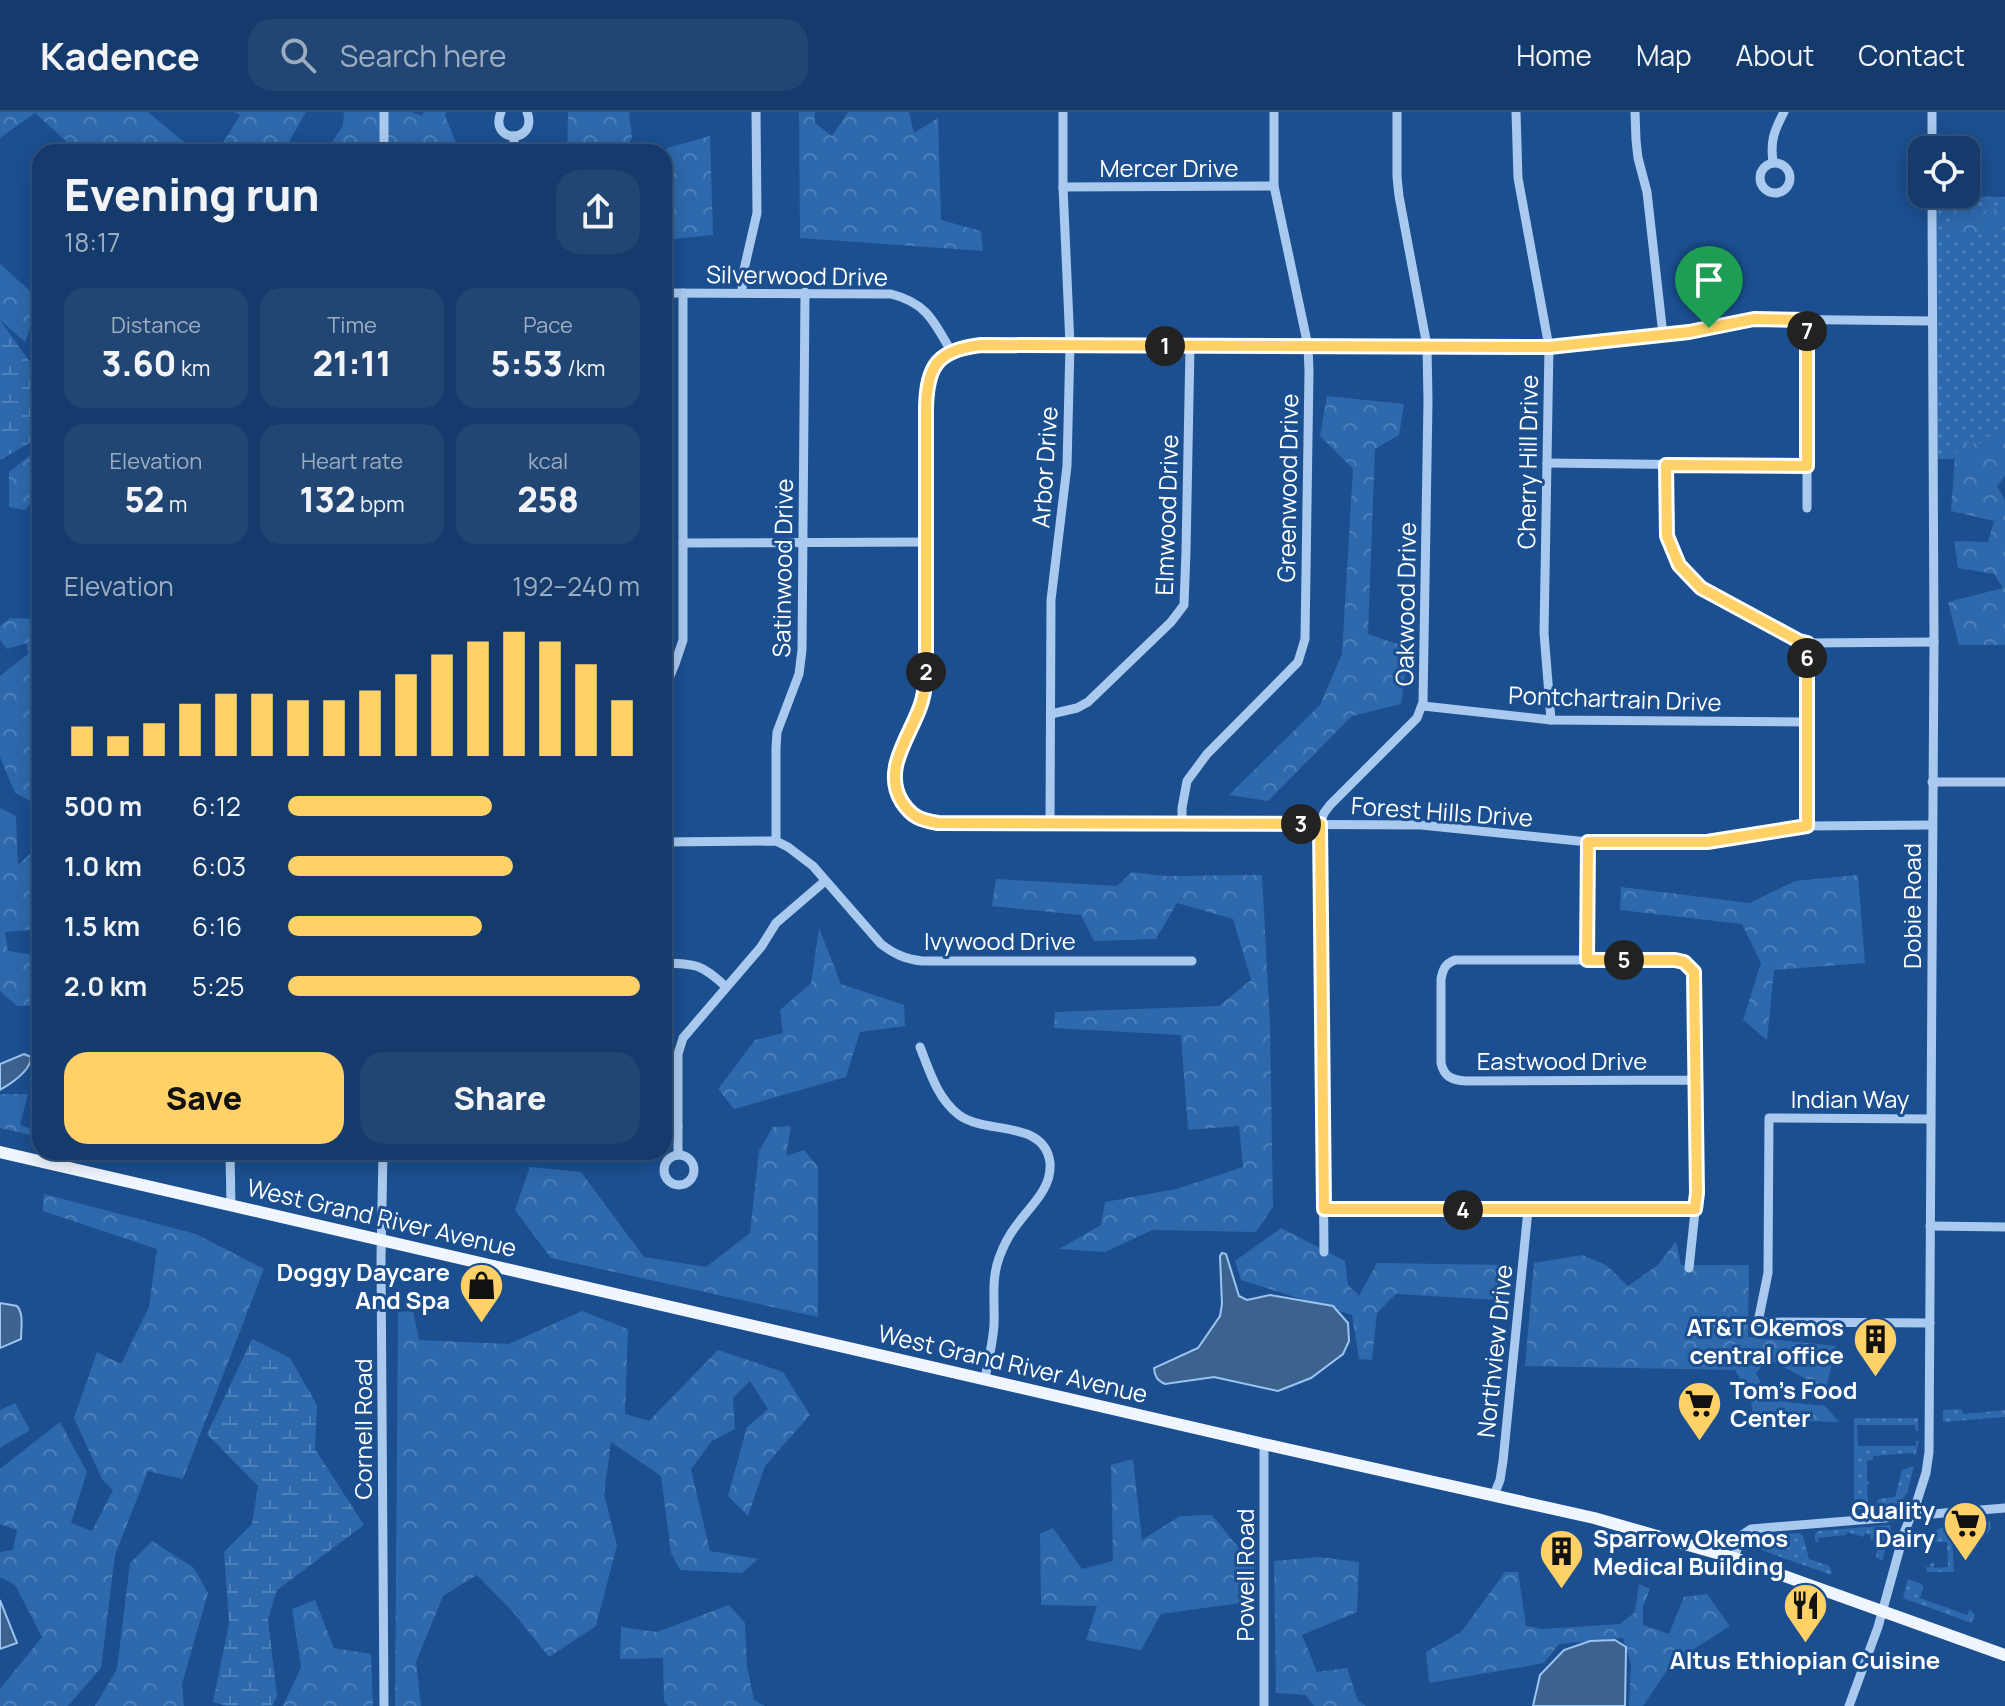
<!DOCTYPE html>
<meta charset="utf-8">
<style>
:root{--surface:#143b6b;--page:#214673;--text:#f1f3f6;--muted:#9dadc1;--line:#33557e;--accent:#ffd166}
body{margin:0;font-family:Manrope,sans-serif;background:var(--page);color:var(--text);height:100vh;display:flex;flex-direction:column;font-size:30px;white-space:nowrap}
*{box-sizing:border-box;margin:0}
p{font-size:26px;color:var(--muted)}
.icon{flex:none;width:44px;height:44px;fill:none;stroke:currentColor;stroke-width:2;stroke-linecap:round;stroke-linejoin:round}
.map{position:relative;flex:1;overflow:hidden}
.drawer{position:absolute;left:32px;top:32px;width:640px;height:1016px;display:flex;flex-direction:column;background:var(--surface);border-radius:24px;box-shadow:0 4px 20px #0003,0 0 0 2px var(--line)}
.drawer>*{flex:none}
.tools{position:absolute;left:1908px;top:24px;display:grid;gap:16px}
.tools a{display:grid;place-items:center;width:72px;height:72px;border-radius:16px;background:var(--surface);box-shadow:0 4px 20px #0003,0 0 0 2px var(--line);font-size:40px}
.pin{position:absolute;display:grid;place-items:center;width:68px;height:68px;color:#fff;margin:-82px -34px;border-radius:50% 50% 50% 0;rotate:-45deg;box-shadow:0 0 8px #0007}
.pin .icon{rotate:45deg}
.km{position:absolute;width:40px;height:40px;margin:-20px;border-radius:50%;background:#222;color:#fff;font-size:22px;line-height:40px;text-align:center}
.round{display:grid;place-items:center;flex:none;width:84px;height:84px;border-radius:24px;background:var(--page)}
.headline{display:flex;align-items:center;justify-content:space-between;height:136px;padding:0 32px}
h1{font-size:44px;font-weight:800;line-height:60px}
.metrics{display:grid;grid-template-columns:repeat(3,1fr);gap:12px;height:136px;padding:8px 32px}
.metrics div{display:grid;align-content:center;border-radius:20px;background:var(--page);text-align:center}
.metrics b{font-size:34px;font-weight:800}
.metrics small{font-size:22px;font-weight:400}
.metrics p{font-size:22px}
.chart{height:224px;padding:16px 32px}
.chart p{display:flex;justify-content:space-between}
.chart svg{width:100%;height:144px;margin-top:8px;stroke:var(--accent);stroke-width:6}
.primary-button{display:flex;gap:16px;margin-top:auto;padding:16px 32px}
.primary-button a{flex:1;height:92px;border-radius:24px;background:var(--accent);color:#111;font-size:32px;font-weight:800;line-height:92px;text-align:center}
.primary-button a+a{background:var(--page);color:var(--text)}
ul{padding:0 32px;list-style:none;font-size:26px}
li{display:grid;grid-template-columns:128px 96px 1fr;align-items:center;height:60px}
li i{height:20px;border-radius:10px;background:var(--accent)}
header{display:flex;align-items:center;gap:48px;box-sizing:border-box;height:112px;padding:0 40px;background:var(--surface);border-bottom:2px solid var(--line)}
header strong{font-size:38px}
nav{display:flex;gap:44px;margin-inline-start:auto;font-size:28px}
.search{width:560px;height:72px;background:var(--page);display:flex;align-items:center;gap:20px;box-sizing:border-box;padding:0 28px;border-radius:24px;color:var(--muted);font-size:30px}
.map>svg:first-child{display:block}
</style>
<header>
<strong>Kadence</strong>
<div class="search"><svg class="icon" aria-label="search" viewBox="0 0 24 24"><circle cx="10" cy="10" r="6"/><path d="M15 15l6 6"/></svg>Search here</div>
<nav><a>Home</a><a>Map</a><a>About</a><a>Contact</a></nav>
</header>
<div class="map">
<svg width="2005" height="1594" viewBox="0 0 2005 1594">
<defs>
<pattern id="green-dots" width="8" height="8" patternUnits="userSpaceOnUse" patternTransform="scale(2)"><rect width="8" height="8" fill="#2e69ad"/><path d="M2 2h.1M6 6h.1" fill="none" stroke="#4d80b9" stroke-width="1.8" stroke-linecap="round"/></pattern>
<pattern id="forest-crowns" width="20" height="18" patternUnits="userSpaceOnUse" patternTransform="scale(2)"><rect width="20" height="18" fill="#2e69ad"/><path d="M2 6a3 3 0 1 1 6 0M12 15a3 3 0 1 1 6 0" fill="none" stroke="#4d80b9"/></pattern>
<pattern id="wetland-marsh" width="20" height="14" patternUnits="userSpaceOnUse" patternTransform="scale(2)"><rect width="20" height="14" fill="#2e69ad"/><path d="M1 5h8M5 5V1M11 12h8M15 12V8" fill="none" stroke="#4d80b9"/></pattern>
</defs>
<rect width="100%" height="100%" fill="#1b4f8f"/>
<g fill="url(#green-dots)">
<polygon points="1937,84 2005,85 2005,346 1937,347"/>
<polygon points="1961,1297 1964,1302 2005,1298 2005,1305 1943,1310 1943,1298"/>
<polygon points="1854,1306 1918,1306 1918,1319 1916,1319 1915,1313 1857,1313 1858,1334 1916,1334 1916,1329 1919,1329 1915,1344 1912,1341 1873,1344 1873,1348 1867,1349 1867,1369 1870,1370 1867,1372 1868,1396 1854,1398"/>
<polygon points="1914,1354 1908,1378 1901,1391 1876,1395 1878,1387 1895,1385 1902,1358"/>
<path d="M 1990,1409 L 1991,1417 L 1982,1427 L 1975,1427 L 1973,1421 L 1952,1423 L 1954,1460 L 1927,1460 L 1926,1455 L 1930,1455 L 1930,1452 L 1934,1451 L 1934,1456 L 1948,1455 L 1947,1430 L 1934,1430 C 1933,1428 1931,1426 1932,1424 C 1936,1410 1978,1410 1990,1409 Z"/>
<polygon points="1890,1413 1891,1420 1882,1449 1876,1445 1878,1430 1870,1427 1871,1423 1865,1421 1863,1425 1847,1420 1846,1423 1818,1426 1819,1431 1815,1429 1815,1422 1818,1419"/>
<polygon points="1799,1421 1803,1424 1809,1447 1829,1454 1832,1460 1831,1463 1747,1433 1748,1427 1752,1424"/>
<polygon points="1908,1467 1922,1472 1923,1476 1920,1486 1967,1503 1970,1497 1975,1503 1971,1511 1903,1486"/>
</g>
<g fill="url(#forest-crowns)">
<polygon points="0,0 148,0 184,30 185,40 78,40 35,1 0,26"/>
<polygon points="234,0 306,0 286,35 295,40 220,40 220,36 240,3"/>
<polygon points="344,0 412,0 422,4 424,0 446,0 445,4 460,40 325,40 343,14"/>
<polygon points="568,0 629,0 632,26 623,40 567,40"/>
<polygon points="799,0 815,0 815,11 832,24 848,0 909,0 914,21 938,6 941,108 981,119 983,139 800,126"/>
<polygon points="710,24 713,123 664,128 664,114 668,113 667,36"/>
<polygon points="1966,51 1972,52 1973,102 2001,96 2005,89 2005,115 1950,130 1950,82 1966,82"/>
<polygon points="0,152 40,188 25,230 0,208"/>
<polygon points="1327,284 1404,292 1399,323 1375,337 1368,522 1408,536 1401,592 1352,604 1268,689 1229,683 1320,593 1342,542 1353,357 1320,324"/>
<polygon points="1999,315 2005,315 2005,364 1997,374 2005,388 2005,533 1959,533 1948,490 2003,476 1994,462 1958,456 1954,429 1988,430 1994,409 1951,399 1956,330 1980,332"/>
<polygon points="40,335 40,382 38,381 25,398 9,395 9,360"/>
<polygon points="40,480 40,694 15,681 0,645 0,564 28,542 27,531 7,537 0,528 0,514 10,506 34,507 33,481"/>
<polygon points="0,696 16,704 18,753 40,733 40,817 5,820 8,839 40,844 40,893 17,894 0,879"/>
<polygon points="1132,760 1165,764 1262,763 1270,912 1273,1095 1256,1120 1152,1118 1105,1140 1059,1137 1101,1113 1105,1090 1176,1077 1243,1055 1239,1014 1188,1018 1181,923 1054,916 1055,900 1219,894 1251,868 1233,807 1177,791 1156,827 1094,829 1081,803 992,794 996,767 1117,774"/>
<polygon points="1858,763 1865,851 1774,858 1767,928 1743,908 1761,851 1742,812 1620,798 1621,775 1750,791 1795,769"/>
<polygon points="819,816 841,872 904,893 905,914 860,920 846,965 734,997 718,977 755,928 783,921 780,898 811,871"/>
<polygon points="0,982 28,982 20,1013 30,1017 40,1009 40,1025 0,1016"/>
<polygon points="791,1014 786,1044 804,1038 818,1055 818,1205 551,1146 515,1098 530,1055 581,1060 644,1145 706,1155 750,1121 759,1039 773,1015"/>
<polygon points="44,1082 196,1122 264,1157 183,1367 148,1359 115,1443 101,1556 68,1594 0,1594 0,1577 42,1525 15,1473 0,1465 0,1440 13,1438 17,1418 0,1412 0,1355 1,1356 60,1310 87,1360 71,1411 92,1419 113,1378 102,1367 74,1306 97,1240 121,1252 149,1195 157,1137 43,1099"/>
<polygon points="1281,1116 1345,1149 1348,1173 1359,1184 1377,1151 1507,1153 1501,1188 1396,1182 1377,1201 1372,1248 1359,1247 1352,1203 1241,1168 1235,1149"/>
<polygon points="1676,1129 1681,1153 1749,1153 1748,1225 1836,1234 1826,1277 1768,1247 1756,1261 1769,1288 1825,1294 1839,1310 1804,1309 1800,1314 1756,1318 1750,1284 1735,1258 1525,1254 1534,1151 1582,1143 1606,1153 1628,1174 1658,1153"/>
<polygon points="413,1199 419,1228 509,1232 582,1199 628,1217 625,1302 649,1309 718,1238 783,1260 810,1303 765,1354 748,1404 728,1384 747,1315 768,1297 750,1269 733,1286 735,1317 712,1329 691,1357 710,1439 758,1447 742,1461 680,1458 671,1441 661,1364 611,1330 604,1382 617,1433 596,1514 549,1545 512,1499 477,1463 443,1484 416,1550 421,1594 395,1594 398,1200"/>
<polygon points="15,1291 30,1318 0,1336 0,1298"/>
<polygon points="1133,1347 1142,1428 1180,1404 1212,1403 1255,1456 1248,1490 1161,1502 1141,1538 1086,1528 1097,1494 1041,1493 1040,1422 1053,1416 1082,1457 1113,1449 1111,1353"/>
<polygon points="152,1429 194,1456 208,1481 182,1572 184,1594 95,1594 117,1557 130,1451"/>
<polygon points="1319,1445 1359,1450 1357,1500 1302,1523 1317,1560 1347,1556 1358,1589 1366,1594 1314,1594 1305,1583 1276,1581 1274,1449"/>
<polygon points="1505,1460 1518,1460 1526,1514 1543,1517 1620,1512 1635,1500 1639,1472 1650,1477 1643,1495 1643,1513 1669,1522 1684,1485 1707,1482 1730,1514 1672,1551 1643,1594 1629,1594 1631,1553 1623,1526 1559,1532 1544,1551 1429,1571 1426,1540 1461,1520"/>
<polygon points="315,1488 334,1536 371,1542 373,1594 283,1594 301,1555 292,1497"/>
<polygon points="729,1493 745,1511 747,1554 754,1588 765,1594 668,1594 664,1590 663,1546 620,1547 621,1515 657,1520"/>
</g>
<g fill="url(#wetland-marsh)">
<polygon points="0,208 40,264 40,325 0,348"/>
<polygon points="252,1227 290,1246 317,1293 315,1337 364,1413 277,1478 268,1507 277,1584 272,1594 227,1594 213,1590 229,1511 224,1440 252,1412 258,1374 207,1322"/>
</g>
<g fill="#3c6290" stroke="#9cc4f0" stroke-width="2">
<path d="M 24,942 L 31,945 C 31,959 12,971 0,978 L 0,952 Z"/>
<path d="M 1222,1141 L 1226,1142 L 1239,1184 L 1247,1188 L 1270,1183 L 1333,1194 L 1348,1211 L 1349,1229 L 1343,1242 L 1311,1266 L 1278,1279 L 1214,1265 L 1165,1272 C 1157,1268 1155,1265 1154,1256 L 1198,1236 L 1220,1204 L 1222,1192 L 1220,1144 Z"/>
<path d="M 0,1191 L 17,1194 C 24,1202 21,1216 21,1227 L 0,1236 Z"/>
<polygon points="0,1488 17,1531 0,1537"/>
<polygon points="1615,1528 1626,1535 1625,1594 1533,1594 1540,1563 1564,1538 1590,1529"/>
</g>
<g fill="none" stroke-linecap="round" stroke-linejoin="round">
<g stroke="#a9c9ee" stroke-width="9">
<polyline points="384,0 384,40"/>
<path d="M 501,0 C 488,32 539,32 527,0"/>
<polyline points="1516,0 1518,66 1549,235 1544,521 1551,608"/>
<polyline points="1635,0 1636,28 1638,46 1647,80 1663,223"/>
<polyline points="1932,0 1932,38"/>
<polyline points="514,40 514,24"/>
<path d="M 1773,50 C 1770,29 1774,19 1784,0"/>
<circle cx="1775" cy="66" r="15"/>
<polyline points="1063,75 1274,74"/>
<polyline points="742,180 743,162 757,101 756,0"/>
<path d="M 664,181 L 891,182 C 927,191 934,210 951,239"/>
<polyline points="1547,351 1807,354"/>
<polyline points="1666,353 1667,424 1679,453 1701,476 1799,529 1807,531 1934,530"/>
<polyline points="1807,396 1807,208"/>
<polyline points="683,431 926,430"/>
<polyline points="1807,531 1807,714"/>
<polyline points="664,578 675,552 683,528 683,181"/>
<polyline points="1423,594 1551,608 1807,610"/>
<polyline points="1051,602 1077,596 1088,590 1171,510 1184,493 1186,439 1190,235"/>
<polyline points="1932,670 2005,670"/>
<polyline points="1182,711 1182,696 1187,669 1207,642 1298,550 1305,527 1309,259 1308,234 1274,74 1274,0"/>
<polyline points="1050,712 1051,488 1067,354 1070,233 1063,75 1063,0"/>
<path d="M 1932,713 L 1807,714 L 1707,730 L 1588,730 L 1421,713 L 938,711 C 922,708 911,704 902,690 C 882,657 908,626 920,595 C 924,585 925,575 926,564 L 927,274 C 932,244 954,236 981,233 L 1549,235 L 1689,220 L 1754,207 L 1932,209"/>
<polyline points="776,729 776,636 777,620 799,562 802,538 805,180"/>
<path d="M 664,730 L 776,729 L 788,735 L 813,754 L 881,832 C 894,842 905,847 922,849 L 1192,849"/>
<polyline points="1587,848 1588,730"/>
<path d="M 664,851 C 696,852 702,852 725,874"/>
<path d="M 920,935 C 930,960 937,986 959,1003 C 986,1023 1045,1007 1050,1051 C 1052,1077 1030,1094 1016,1114 C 1009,1123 1003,1135 999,1146 C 991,1168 995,1190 994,1213 C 993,1231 988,1249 985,1267"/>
<polyline points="664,1014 678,1014"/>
<polyline points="230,1040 231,1094"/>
<polyline points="383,1040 381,1146 384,1594"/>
<polyline points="678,1043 678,942 683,926 761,835 776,811 825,769"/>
<circle cx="679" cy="1058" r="15"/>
<polyline points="1324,1097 1695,1097"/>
<polyline points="1930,1114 2005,1115"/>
<polyline points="1324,1140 1320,712 1324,701 1330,693 1417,606 1423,590 1428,289 1427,234 1399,84 1397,65 1397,0"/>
<path d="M 1689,1156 L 1697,1081 L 1695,863 C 1692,853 1685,850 1675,848 L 1455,848 C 1445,852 1443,857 1441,867 L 1441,951 C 1444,965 1452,968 1466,969 L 1695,968"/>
<polyline points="1930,1211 1758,1210 1768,1161 1769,1006 1930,1007"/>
<polyline points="1494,1383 1500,1368 1503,1349 1528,1098"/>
<polyline points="1734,1446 1742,1423 1751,1417 2005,1396"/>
<polyline points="1264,1594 1264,1332"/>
<polyline points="1849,1594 1878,1515 1904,1421 1917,1389 1926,1361 1929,1340 1934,530 1932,82"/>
</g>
<polyline stroke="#f0f6ff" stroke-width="12" points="0,1040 1264,1332 1594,1406 1734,1446 2005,1543"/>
</g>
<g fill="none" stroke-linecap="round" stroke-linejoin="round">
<defs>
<path id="route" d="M 1754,207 L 1807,208 L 1807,354 L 1666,353 L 1667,424 L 1679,453 L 1701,476 L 1799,529 L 1807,531 L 1807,714 L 1707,730 L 1588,730 L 1587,848 L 1675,848 L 1684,850 L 1694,860 L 1697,1081 L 1695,1097 L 1324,1097 L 1320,712 L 938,711 C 920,708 912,705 902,690 C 882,658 909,626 920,595 C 924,585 925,575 926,564 L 926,296 C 927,253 938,238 981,233 L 1549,235 L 1689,220 Z"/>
</defs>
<use href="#route" stroke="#fff" stroke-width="16"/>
<use href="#route" stroke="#ffd166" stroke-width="10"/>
</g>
<defs>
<symbol id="shop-pin" viewBox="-11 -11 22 30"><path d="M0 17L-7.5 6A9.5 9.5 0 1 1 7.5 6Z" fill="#ffd166" stroke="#1b4f8f"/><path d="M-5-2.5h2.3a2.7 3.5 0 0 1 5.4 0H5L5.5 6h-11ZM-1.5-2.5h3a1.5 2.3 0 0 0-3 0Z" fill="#111"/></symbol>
<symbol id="building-pin" viewBox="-11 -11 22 30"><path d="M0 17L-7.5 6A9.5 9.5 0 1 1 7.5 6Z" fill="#ffd166" stroke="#1b4f8f"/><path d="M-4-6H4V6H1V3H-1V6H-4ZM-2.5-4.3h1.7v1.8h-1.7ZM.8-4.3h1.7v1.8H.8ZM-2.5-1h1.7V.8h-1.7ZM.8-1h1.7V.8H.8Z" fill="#111"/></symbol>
<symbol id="supermarket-pin" viewBox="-11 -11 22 30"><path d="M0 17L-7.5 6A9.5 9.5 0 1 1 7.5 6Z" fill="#ffd166" stroke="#1b4f8f"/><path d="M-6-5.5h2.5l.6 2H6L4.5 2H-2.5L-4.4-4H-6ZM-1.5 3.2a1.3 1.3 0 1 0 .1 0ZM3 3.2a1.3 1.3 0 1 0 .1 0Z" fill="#111"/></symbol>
<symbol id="restaurant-pin" viewBox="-11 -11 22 30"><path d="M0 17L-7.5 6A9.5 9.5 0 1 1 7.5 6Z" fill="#ffd166" stroke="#1b4f8f"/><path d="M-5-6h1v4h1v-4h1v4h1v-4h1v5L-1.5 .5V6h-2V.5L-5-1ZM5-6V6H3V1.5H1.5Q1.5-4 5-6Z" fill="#111"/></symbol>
</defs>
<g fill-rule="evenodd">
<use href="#shop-pin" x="456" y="1148" width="51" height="69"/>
<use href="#building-pin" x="1850" y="1202" width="51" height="69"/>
<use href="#supermarket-pin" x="1674" y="1266" width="51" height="69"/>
<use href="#supermarket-pin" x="1940" y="1386" width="51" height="69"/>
<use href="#building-pin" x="1536" y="1414" width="51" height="69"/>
<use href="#restaurant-pin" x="1780" y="1468" width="51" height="69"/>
</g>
<g text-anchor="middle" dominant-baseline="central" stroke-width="6" stroke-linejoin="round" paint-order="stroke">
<g font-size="24" fill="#fff" stroke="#1b4f8f">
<text x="1169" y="55">Mercer Drive</text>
<text transform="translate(797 163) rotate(1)">Silverwood Drive</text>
<text transform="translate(1527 350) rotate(-89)">Cherry Hill Drive</text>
<text transform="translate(1044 355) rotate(-86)">Arbor Drive</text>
<text transform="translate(1287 376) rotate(-89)">Greenwood Drive</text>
<text transform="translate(1166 403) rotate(-88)">Elmwood Drive</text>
<text transform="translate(782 456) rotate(-89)">Satinwood Drive</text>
<text transform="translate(1405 492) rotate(-89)">Oakwood Drive</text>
<text transform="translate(1615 586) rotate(2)">Pontchartrain Drive</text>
<text transform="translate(1442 699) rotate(4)">Forest Hills Drive</text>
<text transform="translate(1911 794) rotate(-90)">Dobie Road</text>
<text x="1000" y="828">Ivywood Drive</text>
<text x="1562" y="948">Eastwood Drive</text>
<text x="1850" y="986">Indian Way</text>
<text transform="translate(382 1105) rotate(13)">West Grand River Avenue</text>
<text transform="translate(1494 1239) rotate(-84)">Northview Drive</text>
<text transform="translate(1013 1251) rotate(13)">West Grand River Avenue</text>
<text transform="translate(362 1317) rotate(-90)">Cornell Road</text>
<text transform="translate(1244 1463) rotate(-90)">Powell Road</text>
</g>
<g font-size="24" font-weight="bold" fill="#fff" stroke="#1b4f8f" text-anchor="end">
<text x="450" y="1159">Doggy Daycare<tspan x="450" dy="28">And Spa</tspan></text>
<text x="1844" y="1214">AT&amp;T Okemos<tspan x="1844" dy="28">central office</tspan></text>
<text x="1730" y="1277" text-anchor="start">Tom's Food<tspan x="1730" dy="28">Center</tspan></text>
<text x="1935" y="1397">Quality<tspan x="1935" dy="28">Dairy</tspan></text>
<text x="1593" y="1425" text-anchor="start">Sparrow Okemos<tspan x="1593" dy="28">Medical Building</tspan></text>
<text x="1805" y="1547" text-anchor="middle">Altus Ethiopian Cuisine</text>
</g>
</g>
</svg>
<div class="tools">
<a><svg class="icon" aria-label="locate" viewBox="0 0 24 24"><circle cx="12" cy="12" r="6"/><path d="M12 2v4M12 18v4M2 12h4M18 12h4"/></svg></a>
</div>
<div class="pin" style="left:1709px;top:216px;background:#1e9e55"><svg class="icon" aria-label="arrive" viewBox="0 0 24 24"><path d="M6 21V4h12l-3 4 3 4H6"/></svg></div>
<b class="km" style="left:1165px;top:234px">1</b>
<b class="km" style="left:926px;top:560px">2</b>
<b class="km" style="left:1301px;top:712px">3</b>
<b class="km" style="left:1463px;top:1098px">4</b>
<b class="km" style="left:1624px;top:848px">5</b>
<b class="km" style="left:1807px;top:546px">6</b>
<b class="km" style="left:1807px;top:219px">7</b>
<section class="drawer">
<div class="headline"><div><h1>Evening run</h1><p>18:17</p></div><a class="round"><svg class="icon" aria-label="share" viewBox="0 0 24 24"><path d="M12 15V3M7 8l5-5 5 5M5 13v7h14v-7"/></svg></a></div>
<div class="metrics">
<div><p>Distance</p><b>3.60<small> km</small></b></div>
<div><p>Time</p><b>21:11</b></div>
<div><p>Pace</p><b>5:53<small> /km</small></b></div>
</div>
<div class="metrics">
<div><p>Elevation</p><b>52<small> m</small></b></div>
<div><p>Heart rate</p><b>132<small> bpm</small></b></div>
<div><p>kcal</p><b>258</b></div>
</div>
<div class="chart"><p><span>Elevation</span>192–240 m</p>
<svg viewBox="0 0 160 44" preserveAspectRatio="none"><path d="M5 44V35M15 44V38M25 44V34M35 44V28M45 44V25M55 44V25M65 44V27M75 44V27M85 44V24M95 44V19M105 44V13M115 44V9M125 44V6M135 44V9M145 44V16M155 44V27"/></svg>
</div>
<ul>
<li><b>500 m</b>6:12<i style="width:58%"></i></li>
<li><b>1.0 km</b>6:03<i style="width:64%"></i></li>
<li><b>1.5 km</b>6:16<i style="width:55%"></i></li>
<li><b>2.0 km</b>5:25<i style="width:100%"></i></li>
</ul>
<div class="primary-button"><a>Save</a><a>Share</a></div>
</section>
</div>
